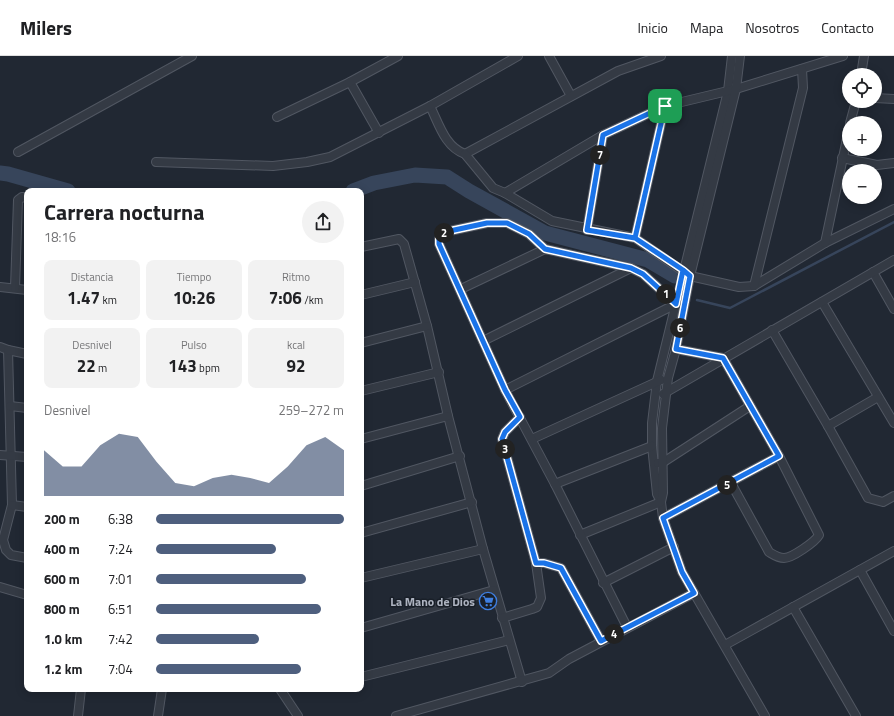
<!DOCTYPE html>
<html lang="es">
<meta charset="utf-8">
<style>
:root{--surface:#fff;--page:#f2f2f2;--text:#202124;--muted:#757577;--line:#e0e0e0;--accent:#4e5f7e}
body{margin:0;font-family:"Titillium Web",sans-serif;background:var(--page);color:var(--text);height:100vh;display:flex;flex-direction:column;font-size:15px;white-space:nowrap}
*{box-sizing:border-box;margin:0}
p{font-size:13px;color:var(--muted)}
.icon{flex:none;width:22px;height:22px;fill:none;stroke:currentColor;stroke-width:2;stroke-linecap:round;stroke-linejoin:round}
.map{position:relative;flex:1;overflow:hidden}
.details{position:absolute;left:24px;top:132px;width:340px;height:504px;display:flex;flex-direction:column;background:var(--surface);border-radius:8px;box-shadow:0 2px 10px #0003}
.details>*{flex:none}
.controls{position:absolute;left:842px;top:12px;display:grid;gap:8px}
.controls a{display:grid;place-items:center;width:40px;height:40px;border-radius:50%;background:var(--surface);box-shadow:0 2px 10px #0003;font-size:20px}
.pin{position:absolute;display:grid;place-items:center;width:34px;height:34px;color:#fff;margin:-17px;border-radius:8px;box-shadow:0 2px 6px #0006}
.km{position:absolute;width:20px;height:20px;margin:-10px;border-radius:50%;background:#222;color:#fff;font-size:11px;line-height:20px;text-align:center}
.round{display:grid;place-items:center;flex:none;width:42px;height:42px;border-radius:21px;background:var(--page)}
.summary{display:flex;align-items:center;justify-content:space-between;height:68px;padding:0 20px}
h1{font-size:22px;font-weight:700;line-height:30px}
.figures{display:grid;grid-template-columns:repeat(3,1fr);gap:6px;height:68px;padding:4px 20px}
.figures div{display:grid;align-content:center;border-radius:8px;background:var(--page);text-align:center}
.figures b{font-size:17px;font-weight:700}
.figures small{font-size:11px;font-weight:400}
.figures p{font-size:11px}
.chart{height:112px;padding:8px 20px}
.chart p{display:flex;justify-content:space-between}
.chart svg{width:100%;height:72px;margin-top:4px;fill:var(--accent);opacity:.7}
ul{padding:0 20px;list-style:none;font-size:13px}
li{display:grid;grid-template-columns:64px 48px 1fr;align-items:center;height:30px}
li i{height:10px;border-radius:5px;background:var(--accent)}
header{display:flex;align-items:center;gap:24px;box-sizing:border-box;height:56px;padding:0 20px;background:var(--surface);border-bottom:1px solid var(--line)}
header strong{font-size:19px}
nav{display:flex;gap:22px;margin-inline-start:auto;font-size:14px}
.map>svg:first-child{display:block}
</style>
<header>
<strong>Milers</strong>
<nav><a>Inicio</a><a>Mapa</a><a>Nosotros</a><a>Contacto</a></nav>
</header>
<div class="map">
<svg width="894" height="660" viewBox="0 0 894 660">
<rect width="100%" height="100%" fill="#212833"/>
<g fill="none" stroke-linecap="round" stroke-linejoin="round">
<polyline stroke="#37455b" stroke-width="2.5" points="697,244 730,252 894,166"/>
<g stroke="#37455b" stroke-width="15">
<polyline points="0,117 8,118 68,135"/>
<polyline points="353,135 374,127 415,119 447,121 469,135 545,177 648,204 675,220"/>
</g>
<defs>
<g id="minor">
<polyline points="549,0 571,40"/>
<polyline points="732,0 728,35 657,325 652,367 652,390 657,438 661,446 663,462 682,516 765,660"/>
<polyline points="861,19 864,0"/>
<polyline points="350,26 379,77"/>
<polyline points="875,42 894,43"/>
<path d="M 430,50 C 439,68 445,91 465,98 L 618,15 L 661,0"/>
<polyline points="277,61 350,26 398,0"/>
<polyline points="850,67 856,45"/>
<polyline points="18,96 192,0"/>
<polyline points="465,98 493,132 505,137 552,165 635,182 690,220 739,231 754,230 825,187 894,153"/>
<polyline points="842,102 877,109 894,107"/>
<polyline points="156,106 273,110 307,106 330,101 430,50 518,0"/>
<polyline points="505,137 603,79 665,50 736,33 843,0"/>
<polyline points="587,174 603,79"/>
<polyline points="635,182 665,50"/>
<polyline points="825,187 849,73"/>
<polyline points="361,191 399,183 404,188 427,270 448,360 483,493 522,626"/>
<polyline points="873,216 894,253"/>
<polyline points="754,230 803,32 802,13"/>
<polyline points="0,231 27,234"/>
<polyline points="15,232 18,144 22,141 27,142"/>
<polyline points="461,233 545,193"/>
<polyline points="361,239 415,226"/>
<polyline points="822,246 894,367"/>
<polyline points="772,274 828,370 868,442 883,446 894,440"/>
<polyline points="483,285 631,212"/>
<polyline points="361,287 427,270"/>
<polyline points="0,291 8,294 12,449 3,484 6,494 11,499 27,502"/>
<polyline points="676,293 723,302"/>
<polyline points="8,294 27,298"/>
<path d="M 723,302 L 779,400 L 819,479 C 815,486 792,502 784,502 C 778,502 774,499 769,496 L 731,427"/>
<polyline points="505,334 676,248"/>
<polyline points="361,335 439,316"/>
<polyline points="663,338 894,204"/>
<polyline points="10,350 27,352"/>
<polyline points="828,370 878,341"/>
<polyline points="361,383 448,360"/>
<polyline points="532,383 661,324"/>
<polyline points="0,399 27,401"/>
<polyline points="658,407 662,407 750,350"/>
<polyline points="555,428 652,390"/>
<polyline points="361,430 460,400"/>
<polyline points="12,449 27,451"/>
<polyline points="663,462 779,400"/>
<polyline points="361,477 472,446"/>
<polyline points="580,479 661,446 663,437 662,372 668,322 676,293 690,220 736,33 740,0"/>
<polyline points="536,507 544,507 561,512 601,585"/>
<polyline points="860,514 894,575"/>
<polyline points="361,522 483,493"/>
<polyline points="603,527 674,491"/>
<polyline points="0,531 27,539"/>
<polyline points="793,551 856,660"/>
<polyline points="502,562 532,553 537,551 541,542 536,507 502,383 505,376 520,361"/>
<polyline points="627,571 555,428 505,334 439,188 439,183 445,176 487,167 507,167 529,178 545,193 631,212 643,218 676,248 684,249"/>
<polyline points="361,572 494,534"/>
<polyline points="725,589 894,495"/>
<polyline points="361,621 509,584"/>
<polyline points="280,633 298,660"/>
<polyline points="78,660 81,633"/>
<polyline points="158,660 162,633"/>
<polyline points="396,660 549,617 569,603 694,537"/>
</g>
</defs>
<use href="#minor" stroke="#515762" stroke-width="10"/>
<use href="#minor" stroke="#343a44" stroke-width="8"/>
</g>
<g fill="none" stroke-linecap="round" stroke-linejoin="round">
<defs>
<polyline id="route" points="665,50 635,182 683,214 676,248 643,218 631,212 545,193 529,178 507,167 487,167 445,176 439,183 439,188 505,334 520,361 505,376 502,383 536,507 544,507 561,512 601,585 694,537 682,516 663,462 779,400 723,302 676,293 690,220 683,214 635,182 587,174 603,79 665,50"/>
</defs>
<use href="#route" stroke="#fff" stroke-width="8"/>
<use href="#route" stroke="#1a73e8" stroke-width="5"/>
</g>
<defs>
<symbol id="supermarket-ring" viewBox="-11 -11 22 22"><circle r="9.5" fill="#191f28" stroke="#3f7fe0" stroke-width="1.5"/><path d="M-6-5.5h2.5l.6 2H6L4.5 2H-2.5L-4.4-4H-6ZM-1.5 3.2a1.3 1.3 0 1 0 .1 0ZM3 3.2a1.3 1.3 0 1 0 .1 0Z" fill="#3f7fe0"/></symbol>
</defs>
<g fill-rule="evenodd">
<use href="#supermarket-ring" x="478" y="535" width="20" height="20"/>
</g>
<g text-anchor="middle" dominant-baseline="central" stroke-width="3" stroke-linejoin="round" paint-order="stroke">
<g font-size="12" font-weight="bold" fill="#aeb4c1" stroke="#191f28" text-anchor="end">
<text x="475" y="545">La Mano de Dios</text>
</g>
</g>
</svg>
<div class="controls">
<a><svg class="icon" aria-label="locate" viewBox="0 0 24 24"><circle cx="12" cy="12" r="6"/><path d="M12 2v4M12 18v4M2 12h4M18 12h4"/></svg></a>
<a>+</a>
<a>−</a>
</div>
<div class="pin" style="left:665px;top:50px;background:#1e9e55"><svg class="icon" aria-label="arrive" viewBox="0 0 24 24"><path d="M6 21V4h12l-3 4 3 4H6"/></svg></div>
<b class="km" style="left:666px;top:238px">1</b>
<b class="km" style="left:444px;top:177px">2</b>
<b class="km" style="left:505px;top:393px">3</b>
<b class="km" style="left:614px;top:578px">4</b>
<b class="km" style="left:727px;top:429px">5</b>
<b class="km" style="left:680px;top:272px">6</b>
<b class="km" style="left:600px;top:99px">7</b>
<section class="details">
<div class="summary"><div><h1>Carrera nocturna</h1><p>18:16</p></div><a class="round"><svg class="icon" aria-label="share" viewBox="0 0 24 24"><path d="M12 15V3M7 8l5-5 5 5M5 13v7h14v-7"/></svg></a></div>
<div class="figures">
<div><p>Distancia</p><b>1.47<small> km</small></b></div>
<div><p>Tiempo</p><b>10:26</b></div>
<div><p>Ritmo</p><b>7:06<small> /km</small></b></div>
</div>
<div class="figures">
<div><p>Desnivel</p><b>22<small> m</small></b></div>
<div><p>Pulso</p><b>143<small> bpm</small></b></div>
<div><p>kcal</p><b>92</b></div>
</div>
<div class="chart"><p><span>Desnivel</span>259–272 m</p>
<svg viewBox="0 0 160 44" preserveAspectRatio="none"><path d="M0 44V16L10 26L20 26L30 13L40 6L50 8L60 23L70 36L80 38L90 33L100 31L110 33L120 36L130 26L140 13L150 8L160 16V44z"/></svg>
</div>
<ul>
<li><b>200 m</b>6:38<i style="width:100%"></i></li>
<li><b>400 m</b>7:24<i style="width:64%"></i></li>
<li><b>600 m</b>7:01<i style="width:80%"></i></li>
<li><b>800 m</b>6:51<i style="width:88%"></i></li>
<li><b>1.0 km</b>7:42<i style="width:55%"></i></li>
<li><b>1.2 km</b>7:04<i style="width:77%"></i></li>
</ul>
</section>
</div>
